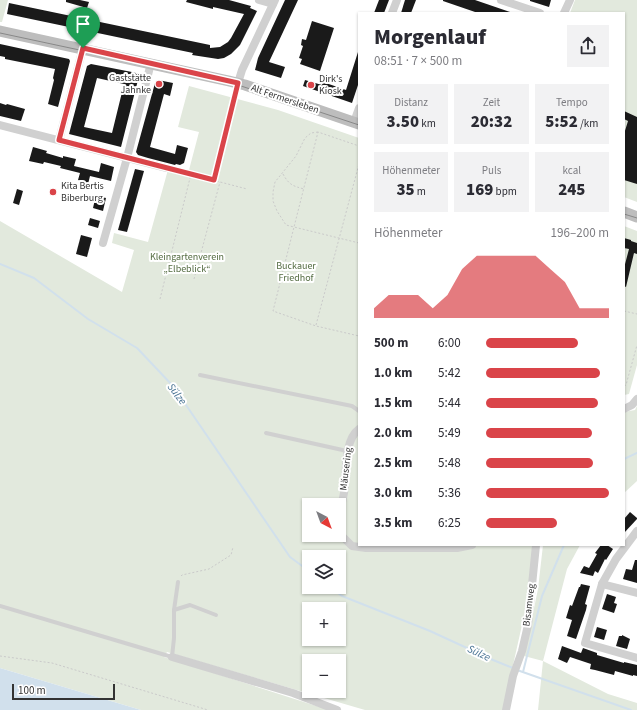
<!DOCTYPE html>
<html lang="de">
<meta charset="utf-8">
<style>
:root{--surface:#fff;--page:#f2f2f3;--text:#2b2b33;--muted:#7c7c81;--accent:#da4449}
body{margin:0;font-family:"Source Sans 3",sans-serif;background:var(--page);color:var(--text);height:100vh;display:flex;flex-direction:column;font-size:15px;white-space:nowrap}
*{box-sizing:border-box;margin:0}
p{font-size:13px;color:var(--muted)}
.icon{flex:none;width:22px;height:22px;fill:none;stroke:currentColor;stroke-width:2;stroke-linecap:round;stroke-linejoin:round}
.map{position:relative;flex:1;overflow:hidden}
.side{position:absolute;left:358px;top:12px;width:267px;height:534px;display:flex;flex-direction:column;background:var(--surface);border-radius:0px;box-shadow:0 1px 3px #0004}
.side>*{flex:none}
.needle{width:26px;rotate:139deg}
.tools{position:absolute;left:302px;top:498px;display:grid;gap:8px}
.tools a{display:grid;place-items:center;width:44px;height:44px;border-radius:0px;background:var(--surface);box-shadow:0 1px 3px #0004;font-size:20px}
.scale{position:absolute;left:12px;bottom:10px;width:103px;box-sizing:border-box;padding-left:4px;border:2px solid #333;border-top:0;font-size:11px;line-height:14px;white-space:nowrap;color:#333;-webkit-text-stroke:3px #fff;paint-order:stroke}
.pin{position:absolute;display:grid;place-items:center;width:34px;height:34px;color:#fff;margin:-41px -17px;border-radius:50% 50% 50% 0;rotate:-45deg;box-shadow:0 0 4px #0007}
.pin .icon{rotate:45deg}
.round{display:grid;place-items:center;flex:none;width:42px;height:42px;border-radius:0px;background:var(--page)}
.head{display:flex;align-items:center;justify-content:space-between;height:68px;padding:0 16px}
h1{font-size:22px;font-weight:800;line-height:30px}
.metrics{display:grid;grid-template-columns:repeat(3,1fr);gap:6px;height:68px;padding:4px 16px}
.metrics div{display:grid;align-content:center;border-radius:0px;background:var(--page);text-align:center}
.metrics b{font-size:17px;font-weight:800}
.metrics small{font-size:11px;font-weight:400}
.metrics p{font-size:11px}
.chart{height:112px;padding:8px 16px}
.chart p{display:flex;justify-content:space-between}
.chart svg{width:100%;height:72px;margin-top:4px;fill:var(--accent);opacity:.7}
ul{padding:0 16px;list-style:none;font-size:13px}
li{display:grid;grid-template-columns:64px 48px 1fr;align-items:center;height:30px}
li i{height:10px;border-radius:5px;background:var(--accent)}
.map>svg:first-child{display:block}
</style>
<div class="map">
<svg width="637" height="710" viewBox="0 0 637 710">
<rect width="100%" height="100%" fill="#fff"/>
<g fill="#e2e9dd" fill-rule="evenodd">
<polygon points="0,0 8,0 2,22 0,22"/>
<polygon points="575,0 637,0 637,202 624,197 624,13 570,13"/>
<path d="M 189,86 L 278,110 L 359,138 L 359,545 L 533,545 L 526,607 L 503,710 L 365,710 L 167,652 L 164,657 L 329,710 L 141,710 L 0,668 L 0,221 L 122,292 L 134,250 L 112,243 L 114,233 L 148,242 L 169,166 L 189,170 L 199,132 L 178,127 ZM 309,505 L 339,505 L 339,535 L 309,535 ZM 309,557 L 339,557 L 339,587 L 309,587 ZM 309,609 L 339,609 L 339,639 L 309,639 ZM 309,661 L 339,661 L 339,691 L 309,691 Z"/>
<polygon points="624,226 637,231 637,365 629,394 624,395"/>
<polygon points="637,406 637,481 624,493 624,412 635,410"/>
<polygon points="543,545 580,545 567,569 543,661 608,694 637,703 637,710 538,710 543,661 524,656 538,589"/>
</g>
<polygon fill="#d1e0ec" points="0,668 141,710 0,710"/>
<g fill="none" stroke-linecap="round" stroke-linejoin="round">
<g stroke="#d1e0ec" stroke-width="2">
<polyline points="0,264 34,278 88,319 137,348 173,386 290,557 309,571"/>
<polyline points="624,459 637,453"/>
<polyline points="330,587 342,596 430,631 493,660 513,668"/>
<polyline points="517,670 631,710"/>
<polyline points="523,672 542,596 564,545"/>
</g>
</g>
<g fill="#1a1a1a" fill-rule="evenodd">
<polygon points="66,0 80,0 89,2 87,8 66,2"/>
<polygon points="187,0 229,0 251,6 250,8 257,11 240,45 231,54 224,58 218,59 192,55 193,53 7,14 9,3 210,45 210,48 220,47 228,42 231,38 244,14 213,7 213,9 186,2"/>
<polygon points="285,0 298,0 269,62 285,67 281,78 255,70 258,58"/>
<polygon points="379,0 389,0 384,13 374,13"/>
<polygon points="405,0 416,0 411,13 401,13"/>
<polygon points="443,0 475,0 510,12 510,13 478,13 443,1"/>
<polygon points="530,0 551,0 549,7 530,1"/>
<polygon points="312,21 334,28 320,71 300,64 302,59 299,58 303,46 301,45 302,39 306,40"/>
<polygon points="0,44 69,59 70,61 58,107 48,104 54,80 53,78 55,69 5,59 5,57 0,56"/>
<polygon points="358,52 359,53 359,85 358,85 352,103 303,86 305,80 322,85 323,82 346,90"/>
<path d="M 91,64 L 137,73 L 139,76 L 121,147 L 69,134 L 87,66 ZM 97,78 L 124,84 L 112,133 L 84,127 Z"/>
<polygon points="158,80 173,83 170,96 164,94 150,147 175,154 177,145 188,148 184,163 180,165 176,164 175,165 148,158 138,155 136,152 155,83"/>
<polygon points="0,103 6,105 7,104 25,109 21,121 0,116"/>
<polygon points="624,111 637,117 637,184 624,180 624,134 628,121 624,119"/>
<polygon points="33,147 47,151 46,153 63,158 63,156 76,159 74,166 99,172 101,163 114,167 111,181 90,176 87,188 80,186 82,181 78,180 80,173 60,168 61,166 44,162 43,164 29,161"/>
<polygon points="135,169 144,171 127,232 118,230"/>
<polygon points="17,189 23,191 19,205 13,203"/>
<polygon points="96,195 106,198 103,211 93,208"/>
<polygon points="90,218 100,221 98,228 88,225"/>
<polygon points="81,235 92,238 87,257 76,254"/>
<polygon points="624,238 631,240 631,241 637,243 637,254 634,253 626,287 624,286 624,268 629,249 624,248"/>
<polygon points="630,512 637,518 637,519 624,533 624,519"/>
<polygon points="601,545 607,545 613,549 606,560 605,559 598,573 595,571 593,576 580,573 584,566 589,568 597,554 595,553"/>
<polygon points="635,560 637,560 637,583 623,579 626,569 632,570"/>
<polygon points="581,584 590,586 585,604 587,605 586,610 576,639 567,636 572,620 566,618 570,605 572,606 579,587 580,587"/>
<polygon points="607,594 616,597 614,603 617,604 614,613 602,609"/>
<polygon points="597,627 607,630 604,640 594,637"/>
<polygon points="622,635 630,639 627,649 616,646 619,636 622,636"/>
<polygon points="562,646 581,653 583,648 597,653 597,655 624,663 624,662 637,665 637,676 633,675 633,676 615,671 614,675 595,670 590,669 591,664 570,657 567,663 558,659"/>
</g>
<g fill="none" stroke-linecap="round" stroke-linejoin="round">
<g stroke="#cacaca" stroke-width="1" stroke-dasharray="2 2" stroke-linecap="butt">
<polyline points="318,132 311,133 305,138 296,156 275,182 273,192 273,201 277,211 286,225 294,227 318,132 359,146"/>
<polyline points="174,170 247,189"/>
<path d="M 283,174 C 289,185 293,186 304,189"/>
<polyline points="214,180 236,91"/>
<polyline points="359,243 294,227 273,311 316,326 359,336"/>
<polyline points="194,279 220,182"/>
<polyline points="160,299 191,174"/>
<polyline points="624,311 637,314"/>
<polyline points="316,325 359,164"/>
<polyline points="624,386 626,385 637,345"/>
<polyline points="181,403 185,400"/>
<polyline points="181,576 182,575 209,569 231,555 233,547"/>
<polyline points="0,656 52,663 208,710"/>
</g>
<g stroke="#d0d0d0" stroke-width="4">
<polyline points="200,375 352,406 359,411"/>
<polyline points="266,433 347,451"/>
<polyline points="0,606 172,657 174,638 174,610 178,582"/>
<polyline points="174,610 190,605 216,615"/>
</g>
<g stroke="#d0d0d0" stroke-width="8">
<polyline points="259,0 273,4"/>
<polyline points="501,0 540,13"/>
<polyline points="392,13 397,0"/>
<polyline points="564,13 570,0"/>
<polyline points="238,83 242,70 275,0"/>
<polyline points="354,122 359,108"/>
<polyline points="0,125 166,168"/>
<polyline points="59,140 83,48"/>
<polyline points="103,243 127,158 151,63"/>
<polyline points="624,409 632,405 637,399"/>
<path d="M 339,512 C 341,506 343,499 344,493 C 347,474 343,441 359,429"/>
<polyline points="339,530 342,536 352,546 366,548 457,548 472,545"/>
<polyline points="637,531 616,559 602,584 585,643 637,658"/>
<polyline points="602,584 637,593"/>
<polyline points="172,657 293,693 337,710"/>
<polyline points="506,710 513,676 522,651 528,625 536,545"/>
</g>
<g stroke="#bdbdbd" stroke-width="11">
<polyline points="0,31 229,81 245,85 359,124"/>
<polyline points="624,212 637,217"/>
</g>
<g stroke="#888" stroke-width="1">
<polyline points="0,33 229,82 359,125"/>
<polyline points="624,214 637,218"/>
</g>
</g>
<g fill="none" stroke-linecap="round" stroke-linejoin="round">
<defs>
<polygon id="route" points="83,48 238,83 214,180 59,140"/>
</defs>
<use href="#route" stroke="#fff" stroke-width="8"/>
<use href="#route" stroke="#da4449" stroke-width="5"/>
</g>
<g fill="#da4449" stroke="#fff" stroke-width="1.5">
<circle cx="159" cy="84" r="4"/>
<circle cx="311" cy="85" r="4"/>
<circle cx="53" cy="192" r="4"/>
</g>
<g text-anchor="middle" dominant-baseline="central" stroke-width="4" stroke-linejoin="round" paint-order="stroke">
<g font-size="10" fill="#333" stroke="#fff" text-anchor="start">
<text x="151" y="78" text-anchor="end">Gaststätte<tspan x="151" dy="12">Jahnke</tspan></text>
<text x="319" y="79">Dirk's<tspan x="319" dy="12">Kiosk</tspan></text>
<text x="61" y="186">Kita Bertis<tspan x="61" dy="12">Biberburg</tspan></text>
</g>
<g font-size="10" fill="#333" stroke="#fff">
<text transform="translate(285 99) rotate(19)">Alt Fermersleben</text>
<text transform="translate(346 469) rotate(-83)">Mäusering</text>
<text transform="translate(529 605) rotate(-83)">Bisamweg</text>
</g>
<g font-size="10" fill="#546c42" stroke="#fff">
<text x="187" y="257">Kleingartenverein<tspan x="187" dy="12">„Elbeblick“</tspan></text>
<text x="296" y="266">Buckauer<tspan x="296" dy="12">Friedhof</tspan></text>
</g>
<g font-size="11" font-style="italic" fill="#457091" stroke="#fff">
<text transform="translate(177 394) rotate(53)">Sülze</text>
<text transform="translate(479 653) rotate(25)">Sülze</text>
</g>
</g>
</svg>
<div class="tools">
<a><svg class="needle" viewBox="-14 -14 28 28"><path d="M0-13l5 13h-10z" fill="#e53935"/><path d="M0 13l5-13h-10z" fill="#7c7c81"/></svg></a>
<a><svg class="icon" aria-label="layers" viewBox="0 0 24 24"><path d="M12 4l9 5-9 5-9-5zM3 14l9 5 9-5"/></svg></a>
<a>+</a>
<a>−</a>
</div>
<div class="scale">100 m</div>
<div class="pin" style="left:83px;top:48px;background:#1e9e55"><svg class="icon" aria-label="arrive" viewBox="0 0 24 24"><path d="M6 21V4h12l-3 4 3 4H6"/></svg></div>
<section class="side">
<div class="head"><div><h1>Morgenlauf</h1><p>08:51 · 7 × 500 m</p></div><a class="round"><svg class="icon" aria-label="share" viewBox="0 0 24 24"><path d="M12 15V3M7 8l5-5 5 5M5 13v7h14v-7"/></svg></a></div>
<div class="metrics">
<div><p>Distanz</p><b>3.50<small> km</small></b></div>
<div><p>Zeit</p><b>20:32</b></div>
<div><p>Tempo</p><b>5:52<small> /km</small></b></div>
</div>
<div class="metrics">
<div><p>Höhenmeter</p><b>35<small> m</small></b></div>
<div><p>Puls</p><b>169<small> bpm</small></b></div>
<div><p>kcal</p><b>245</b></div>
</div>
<div class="chart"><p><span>Höhenmeter</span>196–200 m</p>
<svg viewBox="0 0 160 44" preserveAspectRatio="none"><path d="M0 44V38L10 30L20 30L30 30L40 38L50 30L60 14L70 6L80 6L90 6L100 6L110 6L120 14L130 22L140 38L150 38L160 38V44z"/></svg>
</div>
<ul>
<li><b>500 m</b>6:00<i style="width:75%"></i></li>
<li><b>1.0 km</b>5:42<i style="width:93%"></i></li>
<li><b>1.5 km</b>5:44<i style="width:91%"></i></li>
<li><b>2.0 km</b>5:49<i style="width:86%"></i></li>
<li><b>2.5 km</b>5:48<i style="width:87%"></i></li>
<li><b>3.0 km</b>5:36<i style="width:100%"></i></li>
<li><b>3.5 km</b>6:25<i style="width:58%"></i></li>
</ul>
</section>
</div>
